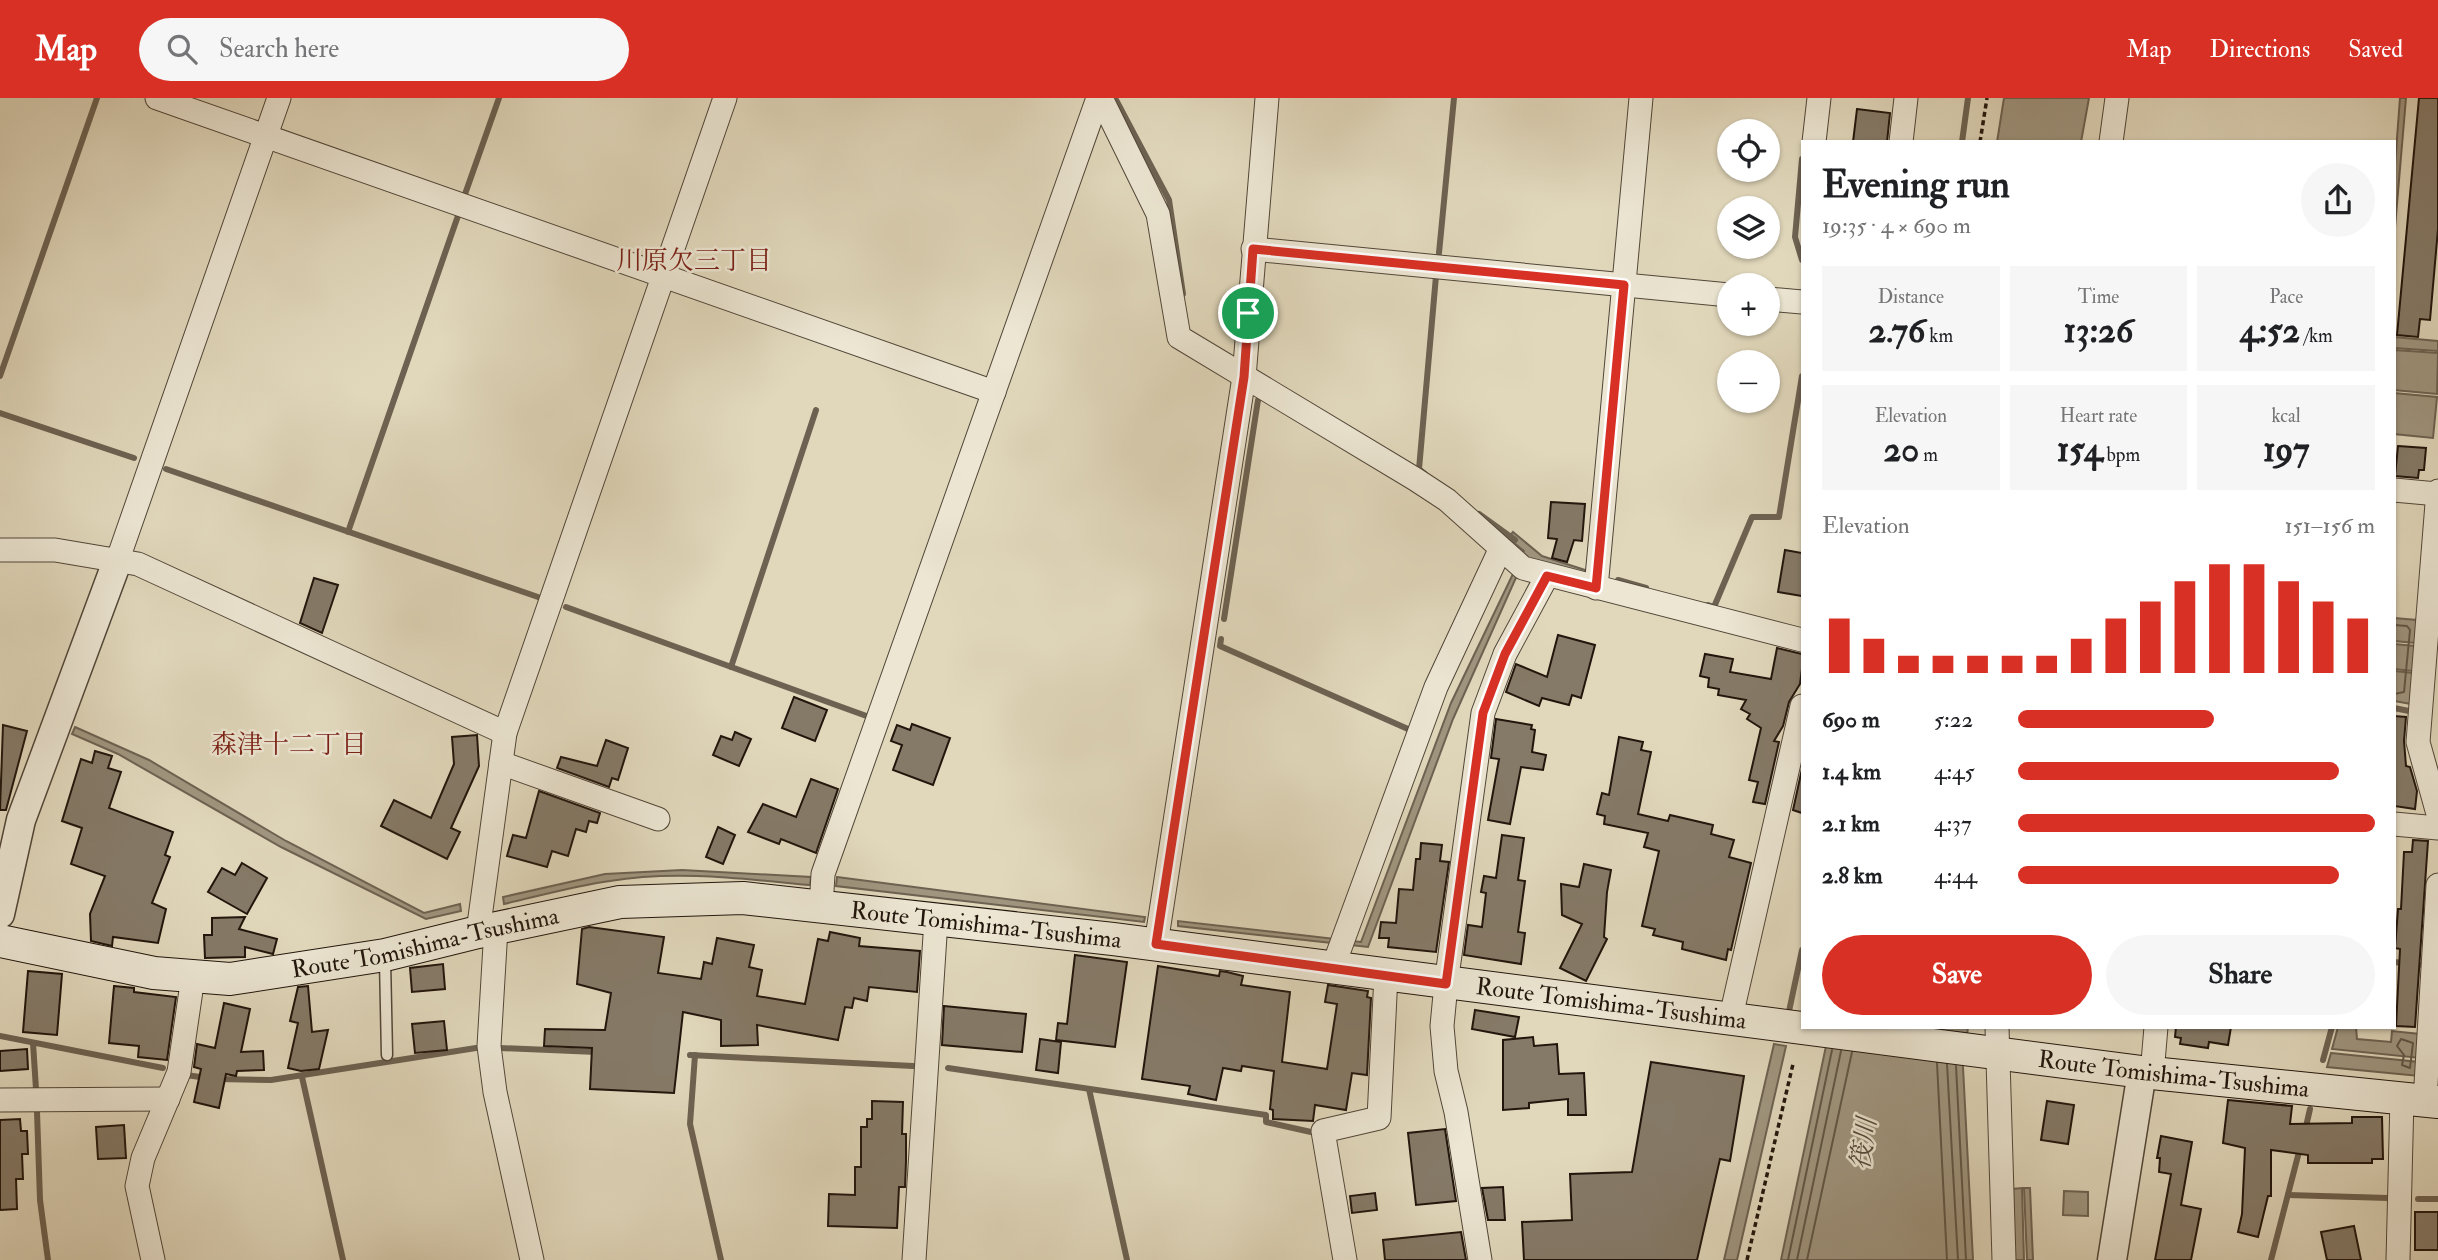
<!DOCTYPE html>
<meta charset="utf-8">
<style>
:root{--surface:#fff;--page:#f6f6f6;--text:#202124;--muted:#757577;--accent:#d93025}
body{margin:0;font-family:"IM FELL Double Pica","Noto Serif JP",serif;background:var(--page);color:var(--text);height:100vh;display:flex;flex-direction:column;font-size:26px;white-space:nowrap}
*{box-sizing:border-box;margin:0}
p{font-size:23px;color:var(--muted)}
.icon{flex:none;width:38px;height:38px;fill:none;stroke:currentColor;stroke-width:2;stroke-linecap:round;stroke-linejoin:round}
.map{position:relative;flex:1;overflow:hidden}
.details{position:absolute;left:1801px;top:42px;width:595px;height:889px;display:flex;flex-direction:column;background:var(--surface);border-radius:0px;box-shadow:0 2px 5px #0004}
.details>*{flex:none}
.tools{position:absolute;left:1717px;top:21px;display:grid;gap:14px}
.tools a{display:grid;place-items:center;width:63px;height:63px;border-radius:50%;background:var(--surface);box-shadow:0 2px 5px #0004;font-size:35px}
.pin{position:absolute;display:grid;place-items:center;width:60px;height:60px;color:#fff;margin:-30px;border:4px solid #fff;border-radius:50%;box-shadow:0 2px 7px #0007}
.round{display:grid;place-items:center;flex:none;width:74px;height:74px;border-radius:37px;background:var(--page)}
.head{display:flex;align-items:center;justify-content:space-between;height:119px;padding:0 21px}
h1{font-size:38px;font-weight:700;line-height:52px}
.figures{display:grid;grid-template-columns:repeat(3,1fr);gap:10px;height:119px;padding:7px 21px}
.figures div{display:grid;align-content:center;border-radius:0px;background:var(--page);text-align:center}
.figures b{font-size:35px;font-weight:700}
.figures small{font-size:19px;font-weight:400}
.figures p{font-size:19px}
.chart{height:196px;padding:14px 21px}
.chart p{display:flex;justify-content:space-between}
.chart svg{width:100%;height:126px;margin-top:7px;stroke:var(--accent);stroke-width:6}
.button{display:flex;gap:14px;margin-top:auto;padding:14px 21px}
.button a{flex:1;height:80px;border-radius:42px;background:var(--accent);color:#fff;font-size:28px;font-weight:700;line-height:80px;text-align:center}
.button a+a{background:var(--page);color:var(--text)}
ul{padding:0 21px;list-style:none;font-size:23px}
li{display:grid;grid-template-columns:112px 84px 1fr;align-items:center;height:52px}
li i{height:18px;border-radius:9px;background:var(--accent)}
header{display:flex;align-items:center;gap:42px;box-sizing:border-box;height:98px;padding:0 35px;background:var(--accent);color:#fff}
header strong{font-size:33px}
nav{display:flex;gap:38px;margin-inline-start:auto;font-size:24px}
.search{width:490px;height:63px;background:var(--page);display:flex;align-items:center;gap:18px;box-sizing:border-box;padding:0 24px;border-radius:38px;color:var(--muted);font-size:26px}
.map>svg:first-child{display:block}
</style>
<header>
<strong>Map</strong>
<div class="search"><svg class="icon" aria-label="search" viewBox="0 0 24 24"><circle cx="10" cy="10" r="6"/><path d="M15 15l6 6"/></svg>Search here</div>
<nav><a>Map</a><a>Directions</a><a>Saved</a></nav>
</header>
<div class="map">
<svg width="2438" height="1162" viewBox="0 0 2438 1162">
<rect width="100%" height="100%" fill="#e1d8bc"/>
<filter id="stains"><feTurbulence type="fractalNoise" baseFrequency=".00286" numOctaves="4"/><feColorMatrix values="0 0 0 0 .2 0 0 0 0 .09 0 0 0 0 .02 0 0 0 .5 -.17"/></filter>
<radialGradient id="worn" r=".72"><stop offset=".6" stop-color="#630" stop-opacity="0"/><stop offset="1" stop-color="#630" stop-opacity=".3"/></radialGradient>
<g fill="#a09680" stroke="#6d6252" stroke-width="2">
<polygon points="2004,0 2089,0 2081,44 1997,44"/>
<polygon points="2400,0 2406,0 2394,141 2394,80"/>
<polygon points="2394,239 2438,243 2438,253 2394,250"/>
<polygon points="2394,252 2438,255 2437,296 2394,292"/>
<polygon points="2394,295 2437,299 2433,340 2394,336"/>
<polygon points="1513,434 1542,458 1585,472 1584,479 1518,475 1453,621 1368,849 1178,828 1178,823 1361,844 1451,605 1524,453 1508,440"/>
<polygon points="2394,520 2417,522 2416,545 2394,543"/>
<polygon points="2394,546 2415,548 2413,573 2394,571"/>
<polygon points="2394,573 2413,575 2411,606 2394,603"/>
<polygon points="75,629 149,662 286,743 424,815 460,806 461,813 426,821 281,749 118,656 72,636"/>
<path d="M 682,772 L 811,779 L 810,787 C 744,781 676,772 610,783 C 574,788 539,798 504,806 L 503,799 L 605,776 Z"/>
<polygon points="837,779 1145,819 1144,824 836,788"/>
<polygon points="1830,929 1968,929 1963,969 1973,1162 1781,1162"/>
<polygon points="2338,929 2356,929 2357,941 2391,944 2392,933 2420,936 2420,960 2332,951"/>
<polygon points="1774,946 1786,948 1737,1162 1724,1162"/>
<polygon points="2331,955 2419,964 2419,978 2327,969"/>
<polygon points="2022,1090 2024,1162 2015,1162 2012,1091"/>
<polygon points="2024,1090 2030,1090 2033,1162 2027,1162"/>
<polygon points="2064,1093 2088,1094 2088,1118 2063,1117"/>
</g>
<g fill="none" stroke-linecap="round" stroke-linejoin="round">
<g stroke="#605646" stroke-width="2">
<polyline points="2394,527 2407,528 2410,532 2404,594 2394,596"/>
<polygon points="2401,941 2413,945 2410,970 2402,967 2404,957 2397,948"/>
<polyline points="1937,965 1947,1162"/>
<polyline points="1947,966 1958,1162"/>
<polyline points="1956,968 1966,1162"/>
<polyline points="1788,1162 1832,952"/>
<polyline points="1797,1162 1841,953"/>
<polyline points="1807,1162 1852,954"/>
</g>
<g stroke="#6d6252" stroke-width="6">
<polyline points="1115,0 1169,102 1183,196"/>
<polyline points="1962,44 1968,0"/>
<polyline points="1802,61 1795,139 1802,162"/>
<polyline points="464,99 499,0"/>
<polyline points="1439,155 1454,0"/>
<polyline points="0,278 97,0"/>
<polyline points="0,315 134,360"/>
<polyline points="166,371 538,499"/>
<polyline points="1425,376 1419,371 1436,178"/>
<polyline points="1479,416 1515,442"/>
<polyline points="348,434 460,112"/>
<polyline points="1618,482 1646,490"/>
<polyline points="1708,507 1714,509 1752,419 1779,419 1802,278"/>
<polyline points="566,509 872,620"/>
<polyline points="1224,521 1258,302"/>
<polyline points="1221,541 1220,548 1408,631"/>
<polyline points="731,569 816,312"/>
<polyline points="2394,610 2409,613"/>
<polyline points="2394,864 2420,867"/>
<polyline points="1788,918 1802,852"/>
<polyline points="0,938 163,970"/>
<polyline points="33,945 36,991"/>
<polyline points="500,950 597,954"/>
<polyline points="690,957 913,968"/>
<polyline points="695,957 690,1026 721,1162"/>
<polyline points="2323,962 2332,929"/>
<polyline points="948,970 1266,1017 1266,1024 1311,1034"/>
<polyline points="186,977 207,980"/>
<polyline points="302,979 343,1162"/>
<polyline points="218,981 271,982 476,950"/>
<polyline points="1089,991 1127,1162"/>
<polyline points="37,1014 40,1102 48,1162"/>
<polyline points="2305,1033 2310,1011"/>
<polyline points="2288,1097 2388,1100"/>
<polyline points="2418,1101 2438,1101"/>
<polyline points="2271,1162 2300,1050"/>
</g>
</g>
<g fill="#857a68" stroke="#21150c" stroke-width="2">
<polygon points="2419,0 2438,0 2438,131 2430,222 2420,221 2418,239 2397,237"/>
<polygon points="1857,11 1890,15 1887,44 1853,44"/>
<polygon points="2398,348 2426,350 2424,372 2419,372 2418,380 2395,378"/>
<polygon points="1551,404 1585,406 1582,443 1574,442 1567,464 1552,460 1557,441 1548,440"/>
<polygon points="1785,452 1802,455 1802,498 1778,494"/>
<polygon points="314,480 338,487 322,535 300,525"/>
<polygon points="1558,537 1595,547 1581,600 1572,597 1569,607 1542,600 1539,608 1506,594 1516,566 1547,579"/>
<polygon points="1777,550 1802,556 1802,571 1800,586 1789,604 1783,628 1774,643 1779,644 1765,706 1753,704 1758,684 1749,682 1761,630 1747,621 1750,616 1741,611 1746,602 1718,597 1719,591 1708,589 1709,580 1700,578 1705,556 1733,561 1730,574 1771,581"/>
<polygon points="794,599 827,612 815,643 782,630"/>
<polygon points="2394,618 2406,619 2404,643 2406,668 2410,669 2417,693 2415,711 2394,708"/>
<polygon points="1496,621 1532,627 1531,631 1535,632 1532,654 1546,657 1543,672 1521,669 1510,726 1488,722 1499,661 1491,660"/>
<polygon points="912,626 950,640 933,687 893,672 902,647 891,643 897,627 910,632"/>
<polygon points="3,627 27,633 6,712 0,712"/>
<polygon points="735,634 751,641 739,668 713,657 721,638 732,642"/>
<polygon points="477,637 479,668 451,730 460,734 447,761 381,728 394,702 431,720 454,666 452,639"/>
<polygon points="1619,639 1643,644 1641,652 1651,654 1638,716 1668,723 1670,717 1713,727 1711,736 1734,742 1729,759 1751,765 1731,852 1728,851 1726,862 1682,851 1683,844 1653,837 1655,831 1642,828 1659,753 1644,749 1648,735 1604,726 1605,718 1597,716 1602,695 1609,697"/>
<polygon points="606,642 628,650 618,682 612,680 609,689 557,670 561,659 597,668"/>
<polygon points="95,653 112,658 108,670 121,674 109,710 173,734 165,757 170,759 152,805 166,811 158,845 113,839 112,848 91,843 90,816 105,778 71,766 82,730 62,723 81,661 92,665"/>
<polygon points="1802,671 1802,715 1793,712"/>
<polygon points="811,681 838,691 816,755 781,741 779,746 748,734 763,706 796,719"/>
<polygon points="539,693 600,715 597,725 589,723 586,734 576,731 568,758 552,753 547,769 507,758 513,737 526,740"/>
<polygon points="718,729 735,737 723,766 706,759"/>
<polygon points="1502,737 1524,740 1518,782 1525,783 1518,834 1525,835 1521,866 1464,857 1468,827 1482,829 1486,795 1481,794 1484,778 1496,780"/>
<polygon points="2413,742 2428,743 2415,929 2396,928 2400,851 2395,850 2398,811 2401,811 2404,754 2412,754"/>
<polygon points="1421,745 1442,747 1440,763 1449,764 1436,854 1388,849 1389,840 1379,840 1381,824 1396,825 1399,791 1413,792 1416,761 1420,761"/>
<polygon points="242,765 267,780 247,816 208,794 222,770 235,777"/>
<polygon points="1584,766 1611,772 1607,794 1604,839 1607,841 1586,883 1560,870 1582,826 1562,817 1561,786 1579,789"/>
<polygon points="245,819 239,831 277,841 273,856 245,849 245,859 205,860 204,837 212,837 212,820"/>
<polygon points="589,829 664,839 658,875 701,881 704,864 712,866 717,840 754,847 749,869 762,872 757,898 805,906 818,841 828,843 830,834 860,840 859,848 920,853 917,894 869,889 867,903 854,900 852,910 845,909 838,942 757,927 758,947 721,948 721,922 683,914 674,995 590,991 592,950 544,948 545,931 605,932 611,895 577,886 582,831"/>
<polygon points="1075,857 1127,864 1115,949 1056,942 1058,925 1067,926"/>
<polygon points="443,866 445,891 412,894 410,870"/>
<polygon points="1158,868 1219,878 1220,873 1227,874 1243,878 1241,887 1290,894 1282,964 1327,971 1337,906 1325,904 1328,887 1368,893 1367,899 1371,900 1367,977 1352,975 1346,1012 1315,1007 1313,1023 1273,1021 1273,1012 1270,1011 1274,973 1242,968 1241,973 1223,970 1216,1002 1188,996 1190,988 1142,981"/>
<polygon points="28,873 62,876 57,937 23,934"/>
<polygon points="114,888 134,890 134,894 176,899 167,962 138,959 139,948 109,945"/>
<polygon points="308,888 312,934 328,932 319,971 301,973 288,970 298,925 290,923 298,889"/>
<polygon points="224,905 250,911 241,954 263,953 264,972 237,973 236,978 226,976 219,1010 194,1004 201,971 194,969 197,946 215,950"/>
<polygon points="944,908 1026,916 1022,954 942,947"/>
<polygon points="1475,912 1519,919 1515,939 1472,931"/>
<polygon points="444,923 447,952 415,955 412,926"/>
<polygon points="2176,929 2231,929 2228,947 2209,944 2208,950 2180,946 2181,940 2175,939"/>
<polygon points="1533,939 1534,948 1557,946 1559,976 1584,975 1586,1017 1568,1017 1568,1001 1529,1005 1529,1010 1503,1012 1503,942"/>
<polygon points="1040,941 1061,944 1058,975 1036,972"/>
<polygon points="27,951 28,971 0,973 0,953"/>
<polygon points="1651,964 1744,978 1730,1063 1720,1061 1697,1162 1524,1162 1522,1124 1572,1122 1570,1076 1632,1074"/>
<polygon points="2228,1002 2292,1008 2290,1026 2352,1025 2352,1019 2382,1019 2383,1061 2372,1061 2372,1065 2308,1065 2308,1057 2271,1052 2271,1098 2268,1098 2258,1139 2238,1134 2242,1116 2245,1050 2223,1045"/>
<polygon points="872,1003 903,1004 902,1036 906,1036 906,1063 905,1089 899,1089 897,1130 828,1128 829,1096 855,1097 855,1069 861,1069 861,1029 867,1029 867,1021 872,1021"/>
<polygon points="2047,1003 2074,1007 2068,1046 2041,1042"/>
<polygon points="20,1021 21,1033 27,1033 28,1056 22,1056 23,1081 16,1081 17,1111 0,1112 0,1022"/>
<polygon points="124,1027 126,1060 98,1061 96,1029"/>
<polygon points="1445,1031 1456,1103 1416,1107 1408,1035"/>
<polygon points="2161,1038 2192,1044 2181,1107 2201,1111 2191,1162 2155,1162 2171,1076 2159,1074 2160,1060 2157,1060"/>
<polygon points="1503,1089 1505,1122 1488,1122 1482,1090"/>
<polygon points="1375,1095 1377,1112 1352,1115 1350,1098"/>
<rect x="2415" y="1114" width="23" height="38"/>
<polygon points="2354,1128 2361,1162 2327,1162 2321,1134"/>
<polygon points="1461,1134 1466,1162 1385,1162 1383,1142"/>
</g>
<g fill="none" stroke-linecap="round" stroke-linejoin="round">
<defs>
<polyline id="service" points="385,862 387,957"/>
<g id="minor">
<polyline points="157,0 994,294"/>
<polyline points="1101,0 1158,116 1179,239 1415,381 1447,402 1523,470 1802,542"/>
<polyline points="1814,44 1819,0"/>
<polyline points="1901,44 1906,0"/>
<polyline points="2111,44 2117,0"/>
<polyline points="1253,151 1729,197"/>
<polyline points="1768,201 1802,204"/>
<polyline points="2394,392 2438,396"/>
<polyline points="2438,393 2418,644 2438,716"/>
<polyline points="0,452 55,452 138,466 505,635"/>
<polyline points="118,461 279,0"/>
<polyline points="1596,490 1641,0"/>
<polyline points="501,665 658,721"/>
<polyline points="2394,726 2438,730"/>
<polyline points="821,810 823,776 1098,0"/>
<polyline points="496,830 489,948 495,994 532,1162"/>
<polyline points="478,834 505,635 725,0"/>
<polyline points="1156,846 1244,279 1267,0"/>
<polyline points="1333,869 1436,589 1500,452"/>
<polyline points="1730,923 1802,608"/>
<polyline points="1997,929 2004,1162"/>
<polyline points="2152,976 2156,929"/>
<polyline points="0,1002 168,1001"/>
<polyline points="2425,1003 2438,787"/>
<polyline points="153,1162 137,1088 143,1060 179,974 193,879"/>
<polyline points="914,1162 936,822"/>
<polyline points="1345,1162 1323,1033 1379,1020 1386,877"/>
<polyline points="1480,1162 1456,1014 1446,973 1442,928 1446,886 1483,615 1505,556 1547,478"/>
<polyline points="2398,1162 2402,1000"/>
</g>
<g id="tertiary">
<polyline points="0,816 21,722 118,461"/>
<polyline points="2112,1162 2142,974"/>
</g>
<g id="secondary">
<path id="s1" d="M 0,843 L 154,875 L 230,881 L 385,857 L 478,834 L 620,804 L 743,800 L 1113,841 L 2142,974 L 2438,1004"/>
</g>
</defs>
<use href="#service" stroke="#514638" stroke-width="13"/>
<use href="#minor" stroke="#514638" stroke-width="25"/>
<use href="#tertiary" stroke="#514638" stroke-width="31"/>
<use href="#secondary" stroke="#21150c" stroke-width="34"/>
<g stroke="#21150c" stroke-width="3.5" stroke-dasharray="5 3.5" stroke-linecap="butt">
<polyline points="1980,44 1987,0"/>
<polyline points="1747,1162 1793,966"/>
</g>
<use href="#service" stroke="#ece6d3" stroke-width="10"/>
<use href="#minor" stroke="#ece6d3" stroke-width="23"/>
<use href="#tertiary" stroke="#ece6d3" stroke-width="28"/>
<use href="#secondary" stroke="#ece6d3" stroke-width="32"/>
</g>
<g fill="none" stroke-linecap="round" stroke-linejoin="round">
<defs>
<polygon id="route" points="1253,151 1624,187 1596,490 1547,478 1505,556 1483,615 1446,886 1156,846 1244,279"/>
</defs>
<use href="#route" stroke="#fff" stroke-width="14"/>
<use href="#route" stroke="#d93025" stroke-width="9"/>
</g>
<g text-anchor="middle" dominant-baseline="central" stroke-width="5" stroke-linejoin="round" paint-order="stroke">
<g font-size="24" fill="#21150c" stroke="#ece6d3">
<text stroke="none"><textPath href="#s1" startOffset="999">Route Tomishima-Tsushima</textPath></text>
<text stroke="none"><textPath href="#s1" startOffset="432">Route Tomishima-Tsushima</textPath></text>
<text stroke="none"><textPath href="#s1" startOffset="1629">Route Tomishima-Tsushima</textPath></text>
<text stroke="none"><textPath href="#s1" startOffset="2196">Route Tomishima-Tsushima</textPath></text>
</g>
<g font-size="26" fill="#7a1f14" stroke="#ece6d3">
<text x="694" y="163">川原欠三丁目</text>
<text x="289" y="647">森津十二丁目</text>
</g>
<g font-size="26" font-style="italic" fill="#54493a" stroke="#ece6d3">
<text transform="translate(1864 1046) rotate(-82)">筏川</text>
</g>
</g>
<rect width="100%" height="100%" filter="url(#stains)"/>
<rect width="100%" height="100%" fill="url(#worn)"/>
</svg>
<div class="tools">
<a><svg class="icon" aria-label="locate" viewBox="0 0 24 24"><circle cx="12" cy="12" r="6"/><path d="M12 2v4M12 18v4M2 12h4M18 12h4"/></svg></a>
<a><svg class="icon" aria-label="layers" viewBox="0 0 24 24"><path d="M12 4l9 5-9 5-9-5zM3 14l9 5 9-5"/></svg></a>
<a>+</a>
<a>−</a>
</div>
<div class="pin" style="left:1248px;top:215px;background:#1e9e55"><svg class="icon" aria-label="arrive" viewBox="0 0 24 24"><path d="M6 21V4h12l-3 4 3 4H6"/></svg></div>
<section class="details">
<div class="head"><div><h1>Evening run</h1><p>19:35 · 4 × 690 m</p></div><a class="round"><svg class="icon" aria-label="share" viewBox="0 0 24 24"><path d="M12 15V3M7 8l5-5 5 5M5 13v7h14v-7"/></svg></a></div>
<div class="figures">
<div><p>Distance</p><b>2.76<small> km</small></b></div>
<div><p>Time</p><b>13:26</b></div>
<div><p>Pace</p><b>4:52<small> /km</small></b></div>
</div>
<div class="figures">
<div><p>Elevation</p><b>20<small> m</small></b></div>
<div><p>Heart rate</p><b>154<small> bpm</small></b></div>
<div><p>kcal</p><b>197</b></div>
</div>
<div class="chart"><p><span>Elevation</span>151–156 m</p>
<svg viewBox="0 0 160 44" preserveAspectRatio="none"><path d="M5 44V25M15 44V32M25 44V38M35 44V38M45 44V38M55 44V38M65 44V38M75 44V32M85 44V25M95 44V19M105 44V12M115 44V6M125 44V6M135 44V12M145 44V19M155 44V25"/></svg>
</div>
<ul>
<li><b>690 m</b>5:22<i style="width:55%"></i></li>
<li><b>1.4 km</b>4:45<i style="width:90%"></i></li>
<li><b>2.1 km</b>4:37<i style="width:100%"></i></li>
<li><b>2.8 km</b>4:44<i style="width:90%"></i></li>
</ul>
<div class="button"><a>Save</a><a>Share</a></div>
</section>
</div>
